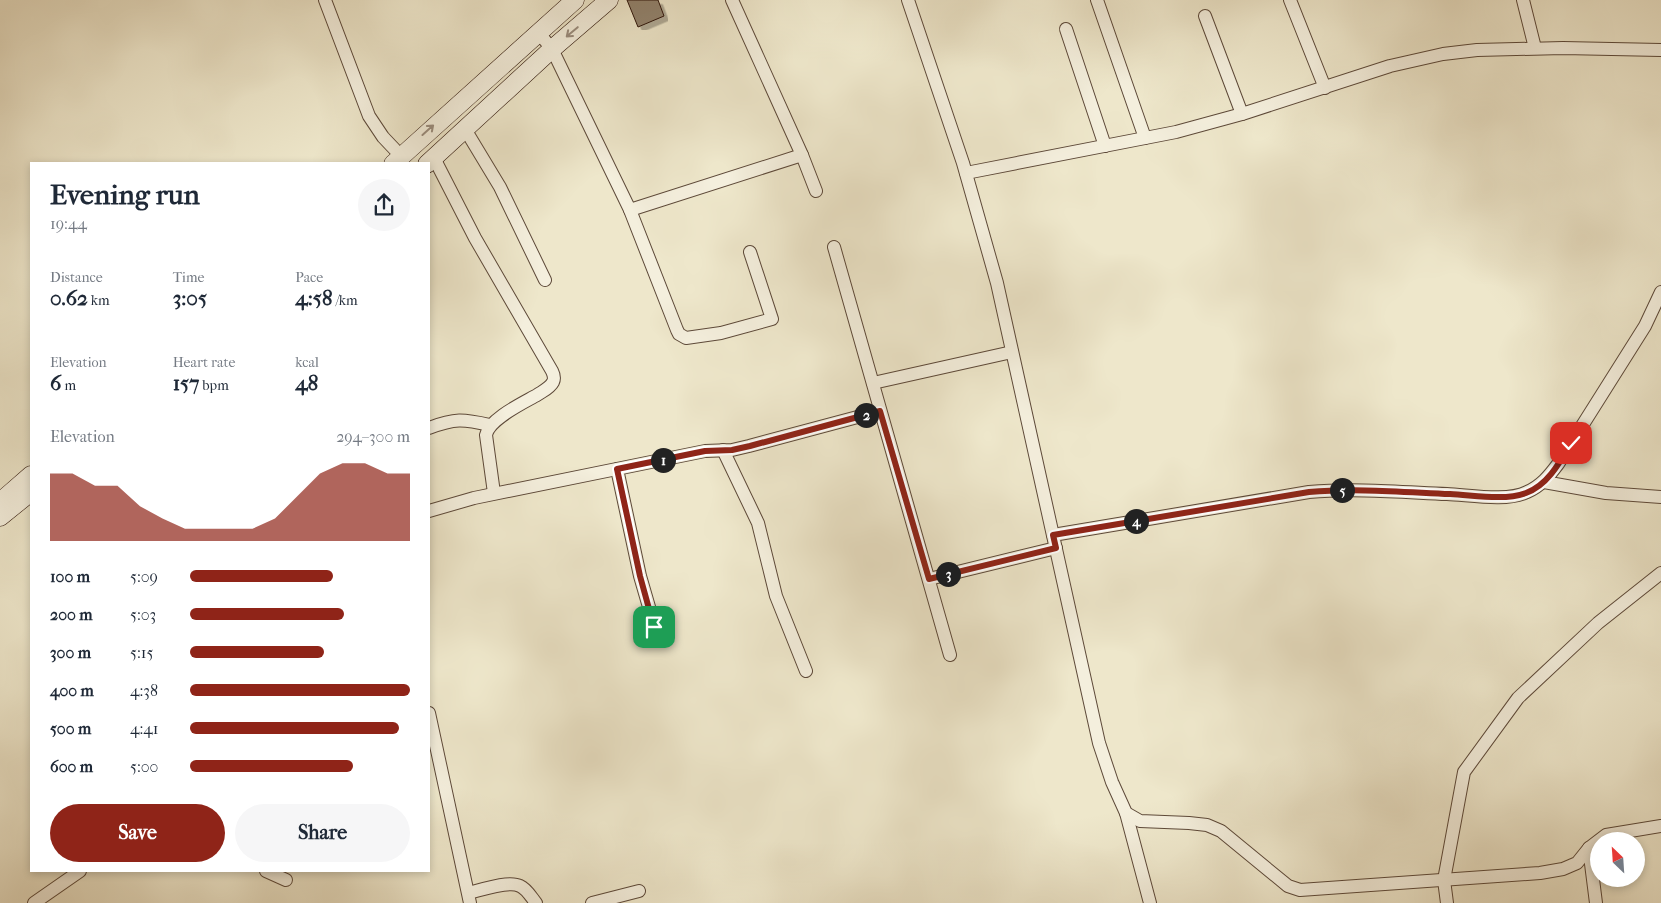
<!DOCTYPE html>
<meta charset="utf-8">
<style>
:root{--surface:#fff;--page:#f6f6f7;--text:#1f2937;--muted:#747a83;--accent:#8f2418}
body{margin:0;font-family:"IM FELL French Canon",serif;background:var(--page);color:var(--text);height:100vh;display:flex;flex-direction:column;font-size:19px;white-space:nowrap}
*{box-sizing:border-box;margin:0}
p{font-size:16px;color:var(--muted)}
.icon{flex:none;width:28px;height:28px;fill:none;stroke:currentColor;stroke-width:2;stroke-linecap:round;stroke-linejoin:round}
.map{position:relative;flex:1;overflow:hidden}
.sheet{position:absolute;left:30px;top:162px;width:400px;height:710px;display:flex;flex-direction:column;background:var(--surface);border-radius:0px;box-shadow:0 2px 8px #0003}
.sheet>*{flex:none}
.needle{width:32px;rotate:335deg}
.buttons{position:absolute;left:1590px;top:832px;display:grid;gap:10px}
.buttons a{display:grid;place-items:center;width:55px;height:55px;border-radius:50%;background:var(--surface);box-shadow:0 2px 8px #0003;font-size:25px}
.pin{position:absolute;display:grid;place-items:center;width:42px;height:42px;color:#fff;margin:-21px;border-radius:10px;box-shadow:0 2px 8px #0006}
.km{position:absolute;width:25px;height:25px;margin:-12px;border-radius:50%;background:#222;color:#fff;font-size:14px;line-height:25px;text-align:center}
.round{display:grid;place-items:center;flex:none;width:52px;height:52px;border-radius:26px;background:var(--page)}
.summary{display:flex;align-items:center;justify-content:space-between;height:85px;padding:0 20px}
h1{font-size:28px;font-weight:700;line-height:38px}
.metrics{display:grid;grid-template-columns:repeat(3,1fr);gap:8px;height:85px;padding:5px 20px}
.metrics div{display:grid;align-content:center}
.metrics b{font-size:21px;font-weight:700}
.metrics small{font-size:14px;font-weight:400}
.metrics p{font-size:14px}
.chart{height:140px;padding:10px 20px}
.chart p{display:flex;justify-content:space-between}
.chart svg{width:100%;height:90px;margin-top:5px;fill:var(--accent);opacity:.7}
.primary-button{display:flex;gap:10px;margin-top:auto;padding:10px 20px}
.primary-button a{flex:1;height:58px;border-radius:30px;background:var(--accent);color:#fff;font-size:20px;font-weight:700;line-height:58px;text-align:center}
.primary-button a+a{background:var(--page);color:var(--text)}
ul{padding:0 20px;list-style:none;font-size:16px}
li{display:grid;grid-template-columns:80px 60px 1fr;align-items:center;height:38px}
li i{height:12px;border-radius:6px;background:var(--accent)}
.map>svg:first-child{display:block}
</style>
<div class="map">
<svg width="1661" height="903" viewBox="0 0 1661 903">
<defs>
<filter id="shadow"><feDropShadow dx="4.5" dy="4.5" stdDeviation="0" flood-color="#0004"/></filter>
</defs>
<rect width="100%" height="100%" fill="#eee7cb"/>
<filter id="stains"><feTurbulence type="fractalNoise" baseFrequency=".004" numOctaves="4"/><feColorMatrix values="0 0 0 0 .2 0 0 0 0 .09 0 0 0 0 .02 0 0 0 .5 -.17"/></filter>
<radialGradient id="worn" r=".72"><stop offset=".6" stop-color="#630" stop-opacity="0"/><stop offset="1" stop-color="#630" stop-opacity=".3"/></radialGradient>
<polygon fill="#91826d" stroke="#2d1408" filter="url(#shadow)" points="627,0 658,0 664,16 638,27"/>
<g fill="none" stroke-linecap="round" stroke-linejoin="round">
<defs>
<g id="street">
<polyline points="325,0 369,116 383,137 401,156"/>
<polyline points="732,0 802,155 816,191"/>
<polyline points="908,0 963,163 997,283 1099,743 1112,782 1126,813 1140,821 1189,823 1207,825 1221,831 1288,886 1300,890 1540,873 1563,869 1577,863 1589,848 1606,835 1661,826"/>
<polyline points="1097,0 1145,138"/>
<polyline points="1290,0 1325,88"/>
<polyline points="1523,0 1535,48"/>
<polyline points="1205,16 1242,114"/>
<polyline points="1066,29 1105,146"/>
<polyline points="538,32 552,49 630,210 677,330 679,334 686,338 721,333 772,319 750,252"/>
<polyline points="465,129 500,187 545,280"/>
<path d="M 434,158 L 475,238 L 552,371 C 554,375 555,378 553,382 C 550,388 543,391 537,395 C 523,403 489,419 486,435 L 494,493"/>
<polyline points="966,173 1176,132 1242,114 1390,66 1443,54 1477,50 1563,48 1661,50"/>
<polyline points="630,210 802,155"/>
<polyline points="834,247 950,655"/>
<polyline points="873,383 1012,352"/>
<path d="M 429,428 C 455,418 463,419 490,425"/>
<polyline points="723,450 758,523 776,596 806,671"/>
<polyline points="617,469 640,576 658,638"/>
<polyline points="1544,482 1606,493 1661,497"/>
<polyline points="429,511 474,498 705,451 732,450 749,446 880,411"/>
<path d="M 1053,535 L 1309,492 C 1355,488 1401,492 1447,494 C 1470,495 1507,502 1527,492 C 1541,486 1549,476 1558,464 L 1645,326 L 1661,292"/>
<polyline points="929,579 1056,548"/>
<polyline points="429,713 470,903"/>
<polyline points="1126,813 1150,903"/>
<polyline points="1589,848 1596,903"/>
<polyline points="266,871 286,880"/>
<path d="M 469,893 C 481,890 509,880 520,886 C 527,889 531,897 536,903"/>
<polyline points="34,903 80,871"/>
<polyline points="592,903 639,891"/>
<polyline points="1447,903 1444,880 1464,772 1518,698 1598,623 1661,573"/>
</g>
<g id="secondary">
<polyline points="393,164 575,0"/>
<polyline points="427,164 552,49 609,0"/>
<polyline points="0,502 31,475"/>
<polyline points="0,517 31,492"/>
</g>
</defs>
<use href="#street" stroke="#5d4939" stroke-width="14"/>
<use href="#secondary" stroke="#2d1408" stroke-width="19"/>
<use href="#street" stroke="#f4efdd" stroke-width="12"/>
<use href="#secondary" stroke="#f4efdd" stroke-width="18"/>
</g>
<defs><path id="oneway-shaft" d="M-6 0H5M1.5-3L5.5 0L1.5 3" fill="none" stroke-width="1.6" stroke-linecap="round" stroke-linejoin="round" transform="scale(1.25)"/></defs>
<g stroke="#9a8c7d">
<use href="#oneway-shaft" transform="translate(572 32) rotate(140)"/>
<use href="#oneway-shaft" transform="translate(428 130) rotate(-42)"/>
</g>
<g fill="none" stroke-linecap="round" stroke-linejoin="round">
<defs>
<path id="route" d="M 654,627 L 640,576 L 617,469 L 705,451 L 732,450 L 750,446 L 880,411 L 929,579 L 1056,548 L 1053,535 L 1309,492 C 1356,488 1403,492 1450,494 C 1474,495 1503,501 1526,493 C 1548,485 1560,462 1571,443"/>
</defs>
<use href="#route" stroke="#fff" stroke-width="10"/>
<use href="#route" stroke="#8f2418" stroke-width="6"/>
</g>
<rect width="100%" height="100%" filter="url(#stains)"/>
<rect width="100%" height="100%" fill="url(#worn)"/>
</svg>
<div class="buttons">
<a><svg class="needle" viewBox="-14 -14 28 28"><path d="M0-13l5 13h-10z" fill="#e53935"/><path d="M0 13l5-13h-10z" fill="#747a83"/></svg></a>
</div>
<div class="pin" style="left:654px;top:627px;background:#1e9e55"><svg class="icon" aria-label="arrive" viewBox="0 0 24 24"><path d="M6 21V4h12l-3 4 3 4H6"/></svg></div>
<div class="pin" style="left:1571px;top:443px;background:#d93025"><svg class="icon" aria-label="check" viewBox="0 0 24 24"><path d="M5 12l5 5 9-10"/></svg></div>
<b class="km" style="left:663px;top:460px">1</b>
<b class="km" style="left:866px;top:415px">2</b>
<b class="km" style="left:948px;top:574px">3</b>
<b class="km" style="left:1136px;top:521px">4</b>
<b class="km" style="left:1342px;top:490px">5</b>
<section class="sheet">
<div class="summary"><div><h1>Evening run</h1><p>19:44</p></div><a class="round"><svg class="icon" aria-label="share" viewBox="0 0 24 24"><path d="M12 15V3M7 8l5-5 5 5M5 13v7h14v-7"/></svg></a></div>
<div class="metrics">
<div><p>Distance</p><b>0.62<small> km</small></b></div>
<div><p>Time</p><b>3:05</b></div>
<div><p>Pace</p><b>4:58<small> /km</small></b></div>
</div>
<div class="metrics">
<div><p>Elevation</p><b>6<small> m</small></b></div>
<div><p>Heart rate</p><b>157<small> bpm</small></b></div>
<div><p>kcal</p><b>48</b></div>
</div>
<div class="chart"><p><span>Elevation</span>294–300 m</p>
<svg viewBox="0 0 160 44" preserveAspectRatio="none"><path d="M0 44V11L10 11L20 17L30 17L40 27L50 33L60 38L70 38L80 38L90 38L100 33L110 22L120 11L130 6L140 6L150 11L160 11V44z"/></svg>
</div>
<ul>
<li><b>100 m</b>5:09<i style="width:65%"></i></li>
<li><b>200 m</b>5:03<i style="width:70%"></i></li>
<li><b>300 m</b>5:15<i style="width:61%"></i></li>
<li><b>400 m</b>4:38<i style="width:100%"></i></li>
<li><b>500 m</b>4:41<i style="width:95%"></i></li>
<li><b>600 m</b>5:00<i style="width:74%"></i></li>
</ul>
<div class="primary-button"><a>Save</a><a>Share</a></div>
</section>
</div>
